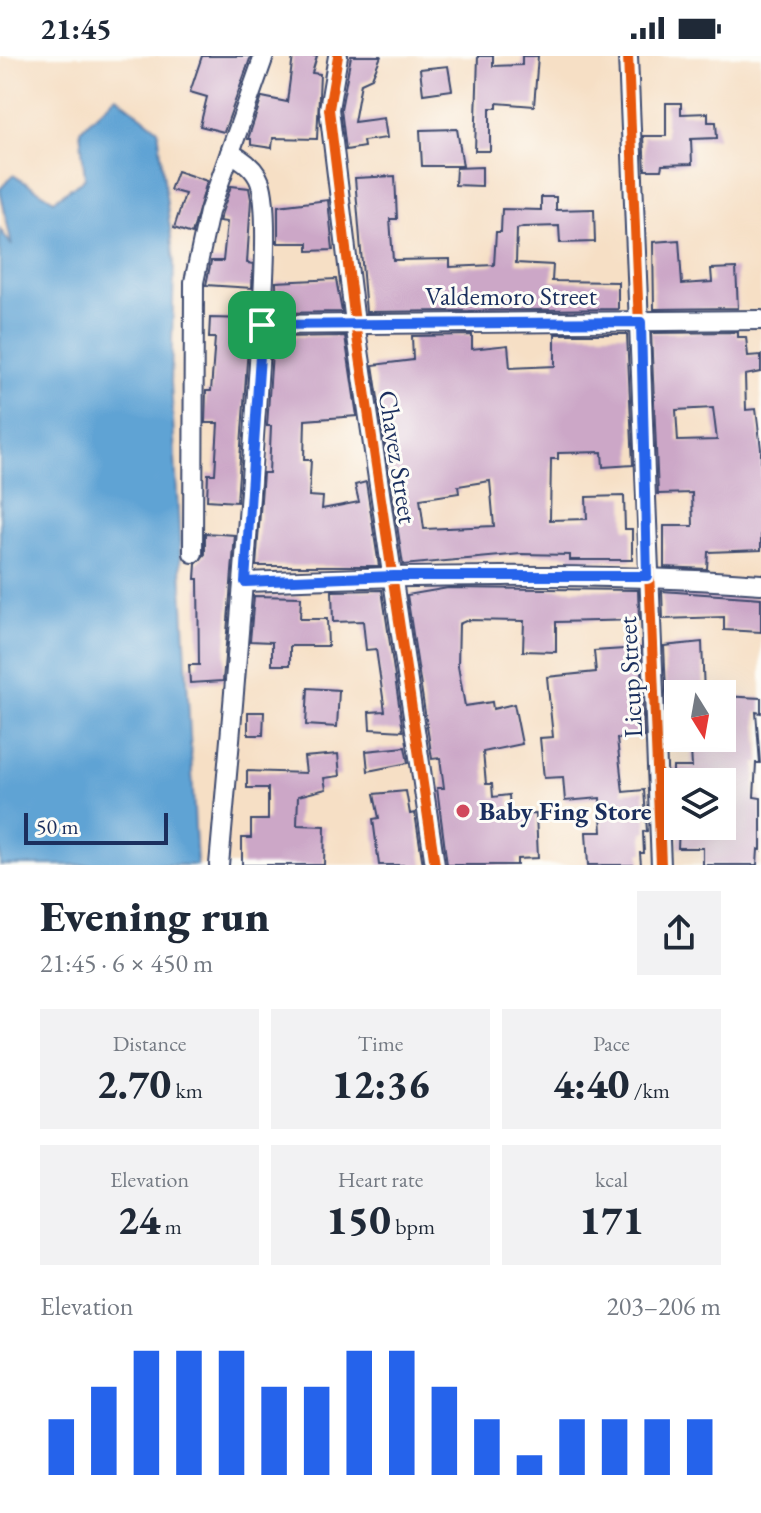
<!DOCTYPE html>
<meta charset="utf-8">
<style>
:root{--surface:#fff;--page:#f2f2f3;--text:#1f2937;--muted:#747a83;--accent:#2563eb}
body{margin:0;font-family:"EB Garamond",serif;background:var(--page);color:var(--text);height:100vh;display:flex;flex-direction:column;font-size:30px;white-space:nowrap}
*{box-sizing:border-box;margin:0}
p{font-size:26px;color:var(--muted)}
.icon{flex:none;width:44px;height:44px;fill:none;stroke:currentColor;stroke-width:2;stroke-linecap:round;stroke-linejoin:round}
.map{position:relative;height:809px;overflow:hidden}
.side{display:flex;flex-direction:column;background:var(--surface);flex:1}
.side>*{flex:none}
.needle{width:52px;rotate:169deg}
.tools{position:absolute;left:664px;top:624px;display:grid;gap:16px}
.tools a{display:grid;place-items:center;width:72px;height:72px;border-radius:0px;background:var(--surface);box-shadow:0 8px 32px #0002;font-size:40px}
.scale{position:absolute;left:24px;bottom:20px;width:144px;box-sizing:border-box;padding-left:8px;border:4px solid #1b2f5e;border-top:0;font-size:22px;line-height:28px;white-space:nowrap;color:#1b2f5e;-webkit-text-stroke:6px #fdfcf7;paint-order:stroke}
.pin{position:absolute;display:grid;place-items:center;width:68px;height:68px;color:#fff;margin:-34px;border-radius:16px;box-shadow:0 4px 12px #0006}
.round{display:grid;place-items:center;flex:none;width:84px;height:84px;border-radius:0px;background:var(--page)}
.summary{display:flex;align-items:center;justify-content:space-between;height:136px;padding:0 40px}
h1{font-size:44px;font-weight:800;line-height:60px}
.figures{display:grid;grid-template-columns:repeat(3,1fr);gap:12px;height:136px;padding:8px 40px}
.figures div{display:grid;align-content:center;border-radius:0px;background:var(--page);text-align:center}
.figures b{font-size:40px;font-weight:800}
.figures small{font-size:22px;font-weight:400}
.figures p{font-size:22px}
.chart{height:224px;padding:16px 40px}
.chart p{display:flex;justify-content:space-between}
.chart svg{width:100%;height:144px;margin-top:8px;stroke:var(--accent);stroke-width:6}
.status{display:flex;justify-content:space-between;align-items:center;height:56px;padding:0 40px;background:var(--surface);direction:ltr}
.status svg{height:22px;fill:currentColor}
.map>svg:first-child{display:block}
</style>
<div class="status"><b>21:45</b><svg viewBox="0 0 49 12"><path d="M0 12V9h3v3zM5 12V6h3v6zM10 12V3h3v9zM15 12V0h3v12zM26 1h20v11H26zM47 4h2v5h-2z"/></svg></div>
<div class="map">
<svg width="761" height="809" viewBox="0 0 761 809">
<rect width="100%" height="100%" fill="#fdfcf7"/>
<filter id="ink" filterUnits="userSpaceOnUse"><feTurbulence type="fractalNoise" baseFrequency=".0125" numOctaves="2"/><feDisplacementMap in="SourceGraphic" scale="16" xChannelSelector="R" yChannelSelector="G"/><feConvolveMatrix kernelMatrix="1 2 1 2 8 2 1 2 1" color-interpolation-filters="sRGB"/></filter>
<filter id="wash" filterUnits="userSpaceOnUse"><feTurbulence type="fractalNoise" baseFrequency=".006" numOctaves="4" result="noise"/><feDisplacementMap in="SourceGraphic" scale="32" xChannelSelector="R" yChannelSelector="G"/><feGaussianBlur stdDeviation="1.8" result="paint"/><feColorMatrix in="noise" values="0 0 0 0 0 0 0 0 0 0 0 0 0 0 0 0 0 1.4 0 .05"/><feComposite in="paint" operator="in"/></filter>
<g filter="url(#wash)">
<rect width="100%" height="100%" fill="#f6dfc5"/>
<polygon fill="#5fa3d4" stroke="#3d6999" stroke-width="2" points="116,40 158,73 174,207 171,326 197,809 0,809 0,173 12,190 0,133 13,119 54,144 85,122 80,74"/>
<g id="blocks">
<g fill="#cca7c7" fill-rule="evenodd">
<polygon points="202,0 251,0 224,76 200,70 207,41 190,36"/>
<polygon points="293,0 317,0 312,17 320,18 317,83 273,82 272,92 251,89 251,83 248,83 262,41 287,46"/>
<polygon points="351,0 381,0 372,22 361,27 354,66 384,62 387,82 363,85 364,91 346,94 341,53"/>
<polygon points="478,0 493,0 493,10 522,9 522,0 538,0 534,50 497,47 497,52 490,52 490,95 475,95"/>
<polygon points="448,10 452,34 423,38 420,13"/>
<polygon points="666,47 681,47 681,58 708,57 708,66 716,66 717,82 691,83 692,108 662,109 661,114 645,114 643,80 666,80"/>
<polygon points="457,73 463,110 422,110 420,74"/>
<polygon points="482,111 482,130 455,129 456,112"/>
<polygon points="177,115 207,125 192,178 174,172 185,138 170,134"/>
<polygon points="395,120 397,163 390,163 393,204 450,203 450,211 494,209 496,176 501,176 502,153 541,154 541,141 556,141 556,154 594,153 595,186 560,187 559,170 523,171 517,173 516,207 553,209 552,225 618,226 618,253 366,256 355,122"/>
<polygon points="231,130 249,132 251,143 247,207 253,208 252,232 206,229 211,205 223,205 227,166 219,165"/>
<polygon points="328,144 333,194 308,195 308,187 278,187 278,150"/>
<polygon points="679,184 682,228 712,226 711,213 736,212 738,252 654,253 653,186"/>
<polygon points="336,223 342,256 277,257 276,226"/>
<polygon points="210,262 250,263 237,446 207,444 208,418 215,418 218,367 205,367 206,335 211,335 215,282 209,282"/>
<path d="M 738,276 L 738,281 L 746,281 L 748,300 L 761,299 L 761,316 L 745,319 L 746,354 L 756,353 L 761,393 L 761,494 L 708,496 L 707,513 L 664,511 L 664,470 L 693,470 L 692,437 L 658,438 L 651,277 ZM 713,352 L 717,384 L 678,385 L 676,354 Z"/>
<path d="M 555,278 L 627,278 L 633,409 L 603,411 L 602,396 L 558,397 L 558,403 L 551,403 L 550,464 L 587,463 L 586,441 L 624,440 L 625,473 L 632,473 L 632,504 L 570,504 L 570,499 L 521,498 L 403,509 L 373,309 L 413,304 L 412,280 L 472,279 L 472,293 L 508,289 L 510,312 L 555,310 ZM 490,425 L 494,470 L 424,473 L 420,443 L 459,437 L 458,430 Z"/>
<polygon points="345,280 357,360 305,364 304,404 311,404 309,440 323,441 322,453 359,446 355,429 366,426 379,510 256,510 263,417 269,417 271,370 267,370 273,281"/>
<polygon points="205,477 235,479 223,625 190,627 189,609 199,609 198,523 195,523 196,508 205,498"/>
<polygon points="448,532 638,534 639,564 556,566 556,596 523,595 524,565 468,564 459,568 458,610 465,650 492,646 493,653 514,648 522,688 483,696 486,728 492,728 493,741 509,739 510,759 536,758 538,802 517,803 517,809 447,809 437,732 444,732 440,702 432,703 407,539"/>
<polygon points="382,534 403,675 370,673 369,656 385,655 376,593 366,594 363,565 333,566 332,535"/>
<polygon points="662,535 761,542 761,576 724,574 724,561 663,563"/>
<polygon points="254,540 301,541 300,563 327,563 328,590 290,590 290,609 272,609 272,586 250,585"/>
<polygon points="702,586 704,638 678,638 678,680 668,680 664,590"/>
<polygon points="640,592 644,681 617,683 623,736 644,734 647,775 643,776 644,797 640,797 641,809 588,809 586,776 602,776 600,742 565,745 563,721 544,722 540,682 553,681 547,621 596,616 594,595"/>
<polygon points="308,632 339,634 337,671 306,669"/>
<polygon points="722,640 761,642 761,657 756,656 760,707 756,707 754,741 761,742 761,794 758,793 757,809 703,809 703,792 678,792 679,770 736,770 737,740 722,739 722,726 673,726 673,711 692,711 691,693 722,691"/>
<polygon points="248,656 264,656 263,679 248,679"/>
<polygon points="405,691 408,707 368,715 366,695"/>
<polygon points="338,698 340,720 324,722 326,733 298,740 297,769 325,770 324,809 242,809 242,782 251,782 251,764 268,764 268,732 247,732 247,715 306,717 304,701"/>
<polygon points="406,735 410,758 415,757 423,809 379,809 373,763 379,762 374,738"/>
</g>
</g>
</g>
<g filter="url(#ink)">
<use href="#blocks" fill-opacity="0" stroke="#3c496d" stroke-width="2"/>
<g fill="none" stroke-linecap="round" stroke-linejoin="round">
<defs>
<g id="street">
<polyline points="338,0 329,53 355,267 435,809"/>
<polyline points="628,0 661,809"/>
<polyline points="262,269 761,264"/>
<polyline points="193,497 194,226 209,156 264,0"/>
<path d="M 245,526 C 417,519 589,516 761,528"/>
<path d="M 219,809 C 234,642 248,475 259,307 C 261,270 271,156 260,126 C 255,112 242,103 230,97"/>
</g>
</defs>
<use href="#street" stroke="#3c496d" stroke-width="22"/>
<use href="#street" stroke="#fff" stroke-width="18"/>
<defs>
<g id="cycleway">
<polyline points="338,0 329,53 355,267 435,809"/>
<polyline points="628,0 661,809"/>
</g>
</defs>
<use href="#cycleway" stroke="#fdfcf7" stroke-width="15"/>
<use href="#cycleway" stroke="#e8590c" stroke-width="10"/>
</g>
</g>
<g fill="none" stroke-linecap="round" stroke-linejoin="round" filter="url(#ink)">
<defs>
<polygon id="route" points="641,266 647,520 394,520 245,526 262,269"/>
</defs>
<use href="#route" stroke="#fff" stroke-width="16"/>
<use href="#route" stroke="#2563eb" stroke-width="10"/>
</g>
<circle fill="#d1495b" stroke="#fdfcf7" stroke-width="3" cx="463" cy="755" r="8"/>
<g text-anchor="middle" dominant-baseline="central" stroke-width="6" stroke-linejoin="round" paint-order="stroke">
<g font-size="26" fill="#1b2f5e" stroke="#fdfcf7">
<text x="511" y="240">Valdemoro Street</text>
<text transform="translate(398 401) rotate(81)">Chavez Street</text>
<text transform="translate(630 621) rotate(-93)">Licup Street</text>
</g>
<g font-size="26" font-weight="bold" fill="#1b2f5e" stroke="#fdfcf7" text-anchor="start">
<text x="479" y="755">Baby Fing Store</text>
</g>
</g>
</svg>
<div class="tools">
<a><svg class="needle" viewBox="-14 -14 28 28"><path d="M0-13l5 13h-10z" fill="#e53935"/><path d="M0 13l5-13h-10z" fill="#747a83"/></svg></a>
<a><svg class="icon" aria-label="layers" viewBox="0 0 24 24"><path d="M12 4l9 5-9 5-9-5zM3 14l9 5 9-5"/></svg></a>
</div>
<div class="scale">50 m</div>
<div class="pin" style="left:262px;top:269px;background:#1e9e55"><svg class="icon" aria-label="arrive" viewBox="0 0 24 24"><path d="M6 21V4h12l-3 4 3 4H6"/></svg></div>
</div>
<section class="side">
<div class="summary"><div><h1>Evening run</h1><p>21:45 · 6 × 450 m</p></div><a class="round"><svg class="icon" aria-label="share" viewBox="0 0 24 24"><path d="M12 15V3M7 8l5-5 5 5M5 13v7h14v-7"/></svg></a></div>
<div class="figures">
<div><p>Distance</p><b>2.70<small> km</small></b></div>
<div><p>Time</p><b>12:36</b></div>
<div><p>Pace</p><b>4:40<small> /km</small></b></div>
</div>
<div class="figures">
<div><p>Elevation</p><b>24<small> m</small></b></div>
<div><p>Heart rate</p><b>150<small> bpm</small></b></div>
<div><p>kcal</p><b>171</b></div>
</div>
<div class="chart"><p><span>Elevation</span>203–206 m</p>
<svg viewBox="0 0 160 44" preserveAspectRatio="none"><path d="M5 44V27M15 44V17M25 44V6M35 44V6M45 44V6M55 44V17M65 44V17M75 44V6M85 44V6M95 44V17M105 44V27M115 44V38M125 44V27M135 44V27M145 44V27M155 44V27"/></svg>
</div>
</section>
